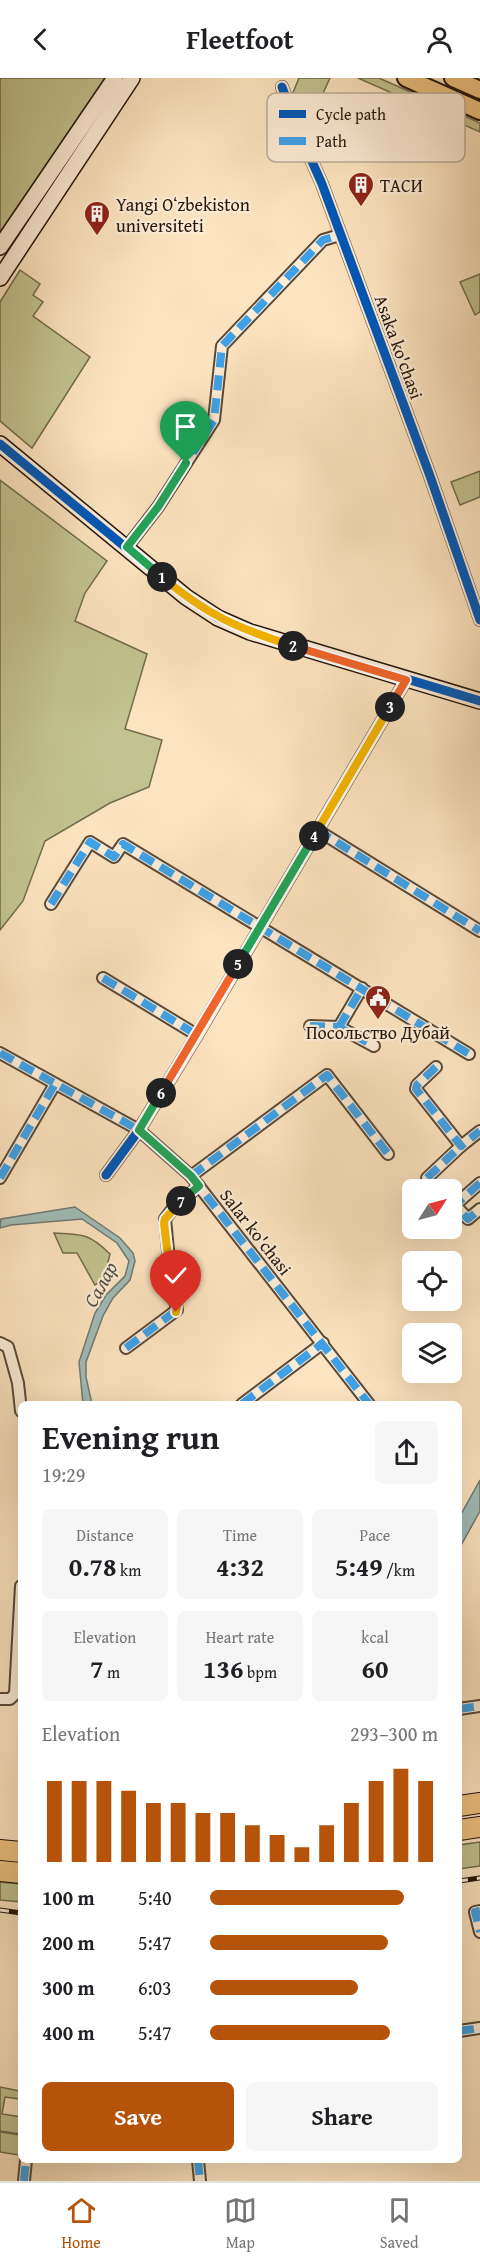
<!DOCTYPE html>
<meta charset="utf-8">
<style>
:root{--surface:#fff;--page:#f6f6f6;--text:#202124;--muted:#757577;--line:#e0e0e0;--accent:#b45309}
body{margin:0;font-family:"Gentium Book Plus",serif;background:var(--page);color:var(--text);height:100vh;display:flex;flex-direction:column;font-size:22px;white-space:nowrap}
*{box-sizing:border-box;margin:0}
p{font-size:20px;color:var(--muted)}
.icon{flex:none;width:33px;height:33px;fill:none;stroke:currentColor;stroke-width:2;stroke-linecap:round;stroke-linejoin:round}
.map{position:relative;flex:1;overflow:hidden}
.panel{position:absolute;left:18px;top:1323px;width:444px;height:762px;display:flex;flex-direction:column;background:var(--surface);border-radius:9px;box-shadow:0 6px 24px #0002}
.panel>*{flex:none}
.needle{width:39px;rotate:54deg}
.tools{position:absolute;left:402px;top:1101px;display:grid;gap:12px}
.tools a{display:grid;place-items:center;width:60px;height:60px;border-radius:9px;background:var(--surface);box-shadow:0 6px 24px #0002;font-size:30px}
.pin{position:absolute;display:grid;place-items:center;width:51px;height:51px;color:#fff;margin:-62px -26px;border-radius:50% 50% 50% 0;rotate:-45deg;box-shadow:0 0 6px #0007}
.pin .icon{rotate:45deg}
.km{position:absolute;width:30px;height:30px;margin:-15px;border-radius:50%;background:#222;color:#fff;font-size:16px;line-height:30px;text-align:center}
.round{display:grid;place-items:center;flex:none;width:63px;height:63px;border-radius:9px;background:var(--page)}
.overview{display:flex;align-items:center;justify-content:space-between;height:102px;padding:0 24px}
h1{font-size:33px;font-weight:600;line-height:45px}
.metrics{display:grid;grid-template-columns:repeat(3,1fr);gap:9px;height:102px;padding:6px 24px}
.metrics div{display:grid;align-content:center;border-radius:9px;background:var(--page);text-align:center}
.metrics b{font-size:26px;font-weight:600}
.metrics small{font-size:16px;font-weight:400}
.metrics p{font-size:16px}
.chart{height:168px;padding:12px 24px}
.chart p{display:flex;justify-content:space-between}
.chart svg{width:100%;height:108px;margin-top:6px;stroke:var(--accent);stroke-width:6}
.cta{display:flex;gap:12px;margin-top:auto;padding:12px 24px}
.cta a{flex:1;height:69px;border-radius:9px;background:var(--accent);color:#fff;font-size:24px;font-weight:600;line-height:69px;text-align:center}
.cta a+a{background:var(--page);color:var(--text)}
ul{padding:0 24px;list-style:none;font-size:20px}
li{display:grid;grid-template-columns:96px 72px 1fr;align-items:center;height:45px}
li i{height:15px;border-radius:8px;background:var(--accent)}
header{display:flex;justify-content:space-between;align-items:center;height:78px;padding:0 24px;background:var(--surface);font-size:27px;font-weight:600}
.tabs{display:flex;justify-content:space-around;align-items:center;height:84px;border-top:2px solid var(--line);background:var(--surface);font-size:16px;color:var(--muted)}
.tabs a{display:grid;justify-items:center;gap:3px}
.tabs .current{color:var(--accent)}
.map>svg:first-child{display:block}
</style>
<header><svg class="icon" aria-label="back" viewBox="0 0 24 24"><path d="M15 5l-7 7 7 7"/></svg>Fleetfoot<svg class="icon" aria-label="person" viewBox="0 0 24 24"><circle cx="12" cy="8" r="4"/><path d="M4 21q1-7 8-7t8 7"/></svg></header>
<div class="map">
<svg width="480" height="2103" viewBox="0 0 480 2103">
<rect width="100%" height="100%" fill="#fde4c0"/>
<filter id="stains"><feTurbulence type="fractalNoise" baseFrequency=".00333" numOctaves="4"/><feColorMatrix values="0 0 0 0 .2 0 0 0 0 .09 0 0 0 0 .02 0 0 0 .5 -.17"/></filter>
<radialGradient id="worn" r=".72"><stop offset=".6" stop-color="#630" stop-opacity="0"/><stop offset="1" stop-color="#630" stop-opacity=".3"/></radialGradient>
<g fill="#c2c390" stroke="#726c4e" stroke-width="1.5">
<polygon points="1,0 105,0 0,154 0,2"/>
<polygon points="299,0 330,0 310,44 301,41 292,17"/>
<polygon points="358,0 379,0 480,45 480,54"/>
<polygon points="20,192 40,206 33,217 43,224 33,238 90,279 32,370 0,343 0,224"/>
<polygon points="480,196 480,234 475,237 460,204"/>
<polygon points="480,393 480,419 460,427 451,404"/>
<polygon points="0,402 107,483 85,515 75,543 147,576 125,651 162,662 149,709 110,725 45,763 23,823 0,852"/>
<path d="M 54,1155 C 81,1156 89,1155 110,1176 L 104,1200 L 95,1207 L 77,1175 L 63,1175 Z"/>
<polygon points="480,1764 480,1788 459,1791 459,1767"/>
<polygon points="0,1804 21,1806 21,1824 0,1822"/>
<polygon points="0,2009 20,2013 19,2021 5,2019 2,2036 21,2039 21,2056 0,2053"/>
<polygon points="0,2054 21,2057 21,2075 19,2077 0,2074"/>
</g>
<g fill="#a1bdb9" stroke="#6f7a74" stroke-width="1.5">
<polygon points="75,1129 120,1160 133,1175 135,1183 130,1202 113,1220 103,1238 86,1284 86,1299 92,1326 83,1326 79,1284 95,1235 106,1217 125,1198 129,1183 117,1165 82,1141 11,1147 0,1150 1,1141"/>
<polygon points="480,1402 480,1433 459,1471 459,1440"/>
</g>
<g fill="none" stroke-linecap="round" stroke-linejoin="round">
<defs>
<g id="street">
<polyline points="282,9 302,61 322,106 430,398 480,542"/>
<polyline points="127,469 158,429 214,342 222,268 323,162 340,157"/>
<polyline points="317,752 480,853"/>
<polyline points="51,826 90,764 114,779 123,766 469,976"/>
<polyline points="103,900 197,957"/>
<polyline points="310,948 339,949 374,968"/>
<polyline points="339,949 362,910"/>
<polyline points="0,975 139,1052 191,1098 369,1326"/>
<polyline points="436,989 417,1007 416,1011 461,1068 480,1053"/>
<polyline points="106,1097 139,1052 197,957 406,602"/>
<polyline points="191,1098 327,997 388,1076"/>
<polyline points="0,1100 55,1006"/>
<polyline points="427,1100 461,1068"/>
<polyline points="480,1105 455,1127 468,1141 480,1131"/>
<polyline points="0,1265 8,1269 18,1305 21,1333"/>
<polyline points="126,1270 177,1232 171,1203 165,1141 174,1129 199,1108"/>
<polyline points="242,1326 323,1265"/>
<polyline points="0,1621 10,1621 15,1616 21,1508"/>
<polyline points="459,1631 480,1628"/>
<polyline points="480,1833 475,1834 480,1854"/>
<polyline points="459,1953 480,1950"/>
<polyline points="198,2082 200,2103"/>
<polyline points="24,2103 26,2082"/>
</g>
<g id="secondary">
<polyline points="0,169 115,0"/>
<polyline points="0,200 132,0"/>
<polyline points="0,366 186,519 218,540 250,554 480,623"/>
</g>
<g id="primary">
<polyline points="406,0 480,33"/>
<polyline points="453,0 480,12"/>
</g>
<g id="highway">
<polyline points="459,1728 480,1725"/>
<polyline points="459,1752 480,1749"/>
<polyline points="0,1772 21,1774"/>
<polyline points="0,1793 21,1795"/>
</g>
</defs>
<use href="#street" stroke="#5a4a39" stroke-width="14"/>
<use href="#secondary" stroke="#23160c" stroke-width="18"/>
<use href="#primary" stroke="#23160c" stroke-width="20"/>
<use href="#highway" stroke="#23160c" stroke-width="22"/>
<use href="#street" stroke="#feedd6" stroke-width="10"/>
<use href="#secondary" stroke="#feedd6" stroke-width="15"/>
<use href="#primary" stroke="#eec280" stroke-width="16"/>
<use href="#highway" stroke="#eec280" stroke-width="20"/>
<defs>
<g id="rail">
<polyline points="459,1803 480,1800"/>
<polyline points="0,1832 21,1835"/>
</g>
</defs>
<use href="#rail" stroke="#23160c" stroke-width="5"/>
<use href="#rail" stroke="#feedd6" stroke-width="3" stroke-dasharray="9" stroke-linecap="butt"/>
<g stroke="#3ea2e9" stroke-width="8" stroke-dasharray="15 8" stroke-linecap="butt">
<polyline points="127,469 158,429 214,342 222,268 323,162 340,157"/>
<polyline points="317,752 480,853"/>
<polyline points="51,826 90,764 114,779 123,766 469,976"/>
<polyline points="103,900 197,957"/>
<polyline points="310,948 339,949 374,968"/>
<polyline points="339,949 362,910"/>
<polyline points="0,975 139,1052 191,1098 369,1326"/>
<polyline points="436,989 417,1007 416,1011 461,1068 480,1053"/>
<polyline points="191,1098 327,997 388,1076"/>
<polyline points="0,1100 55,1006"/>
<polyline points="427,1100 461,1068"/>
<polyline points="480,1105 455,1127 468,1141 480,1131"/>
<polyline points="126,1270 177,1232 171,1203 165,1141 174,1129 199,1108"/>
<polyline points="242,1326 323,1265"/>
<polyline points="459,1631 480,1628"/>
<polyline points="480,1833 475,1834 480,1854"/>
<polyline points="459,1953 480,1950"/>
<polyline points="198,2082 200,2103"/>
<polyline points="24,2103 26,2082"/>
</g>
<defs>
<g id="cycleway">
<polyline points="282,9 302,61 322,106 430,398 480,542"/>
<polyline points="0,366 186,519 218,540 250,554 480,623"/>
<polyline points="106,1097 139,1052 197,957 406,602"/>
</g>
</defs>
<use href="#cycleway" stroke="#feedd6" stroke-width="13"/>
<use href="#cycleway" stroke="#0057b8" stroke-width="9"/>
</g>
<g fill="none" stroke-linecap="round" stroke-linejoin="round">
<defs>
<polyline id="split-1" points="162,499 127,469 158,429 186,385"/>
<path id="split-2" d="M 162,499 C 207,537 237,550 293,568"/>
<polyline id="split-3" points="293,568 406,602 390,629"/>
<polyline id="split-4" points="314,758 390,629"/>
<polyline id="split-5" points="238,886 314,758"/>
<polyline id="split-6" points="161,1015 238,886"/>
<polyline id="split-7" points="161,1015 139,1052 191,1098 199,1108 181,1123"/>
<polyline id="split-8" points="176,1234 177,1229 171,1203 164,1145 165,1141 181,1123"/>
</defs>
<use href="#split-1" stroke="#fff" stroke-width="12"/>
<use href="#split-2" stroke="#fff" stroke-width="12"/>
<use href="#split-3" stroke="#fff" stroke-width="12"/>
<use href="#split-4" stroke="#fff" stroke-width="12"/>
<use href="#split-5" stroke="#fff" stroke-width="12"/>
<use href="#split-6" stroke="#fff" stroke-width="12"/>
<use href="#split-7" stroke="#fff" stroke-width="12"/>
<use href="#split-8" stroke="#fff" stroke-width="12"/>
<use href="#split-1" stroke="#22a559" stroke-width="8"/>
<use href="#split-2" stroke="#f5b400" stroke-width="8"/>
<use href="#split-3" stroke="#f0652b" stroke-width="8"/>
<use href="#split-4" stroke="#f5b400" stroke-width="8"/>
<use href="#split-5" stroke="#22a559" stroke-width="8"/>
<use href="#split-6" stroke="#f0652b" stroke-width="8"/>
<use href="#split-7" stroke="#22a559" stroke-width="8"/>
<use href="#split-8" stroke="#f5b400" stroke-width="8"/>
</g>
<defs>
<symbol id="building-pin" viewBox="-11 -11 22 30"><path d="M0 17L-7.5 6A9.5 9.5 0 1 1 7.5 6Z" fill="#8f2418" stroke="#feedd6"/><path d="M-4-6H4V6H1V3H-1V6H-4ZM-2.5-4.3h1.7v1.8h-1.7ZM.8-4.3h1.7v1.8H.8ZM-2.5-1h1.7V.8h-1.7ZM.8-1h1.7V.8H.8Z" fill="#fff"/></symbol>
<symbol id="civic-pin" viewBox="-11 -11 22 30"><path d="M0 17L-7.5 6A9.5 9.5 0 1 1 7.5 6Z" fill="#8f2418" stroke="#feedd6"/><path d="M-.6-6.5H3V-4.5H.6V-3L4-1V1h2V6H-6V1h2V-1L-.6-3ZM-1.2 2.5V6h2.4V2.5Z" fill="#fff"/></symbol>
</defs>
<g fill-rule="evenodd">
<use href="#building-pin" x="346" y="92" width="30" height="40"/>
<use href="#building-pin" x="82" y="121" width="30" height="40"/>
<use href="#civic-pin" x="363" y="905" width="30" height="40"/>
</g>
<g text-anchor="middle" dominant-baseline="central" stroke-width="4.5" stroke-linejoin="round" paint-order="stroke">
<g font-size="18" fill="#23160c" stroke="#feedd6" text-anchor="start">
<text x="380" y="107">ТАСИ</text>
<text x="116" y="126">Yangi Oʻzbekiston<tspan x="116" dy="21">universiteti</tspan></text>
<text x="378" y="954" text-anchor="middle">Посольство Дубай</text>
</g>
<g font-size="18" fill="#23160c" stroke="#feedd6">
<text transform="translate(399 269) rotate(70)">Asaka ko'chasi</text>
<text transform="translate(256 1154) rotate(52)">Salar ko'chasi</text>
</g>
<g font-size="20" font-style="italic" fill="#4f5049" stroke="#feedd6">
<text transform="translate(100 1206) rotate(-61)">Салар</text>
</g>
</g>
<rect x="267" y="15" width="198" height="69" rx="9" fill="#feedd6" stroke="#bcac99" stroke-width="1.5"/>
<rect x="279" y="32" width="27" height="8" fill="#0057b8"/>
<rect x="279" y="59" width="27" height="8" fill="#3ea2e9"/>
<g font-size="16" fill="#23160c">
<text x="316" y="42">Cycle path</text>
<text x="316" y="69">Path</text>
</g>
<rect width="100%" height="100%" filter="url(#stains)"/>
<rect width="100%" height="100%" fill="url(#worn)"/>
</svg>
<div class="tools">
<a><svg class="needle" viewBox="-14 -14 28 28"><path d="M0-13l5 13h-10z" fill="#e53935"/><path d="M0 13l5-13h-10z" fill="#757577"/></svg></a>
<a><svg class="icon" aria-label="locate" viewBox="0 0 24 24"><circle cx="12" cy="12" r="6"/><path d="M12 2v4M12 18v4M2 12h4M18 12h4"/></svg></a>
<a><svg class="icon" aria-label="layers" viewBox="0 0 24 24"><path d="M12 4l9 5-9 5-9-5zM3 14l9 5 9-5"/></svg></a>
</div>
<div class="pin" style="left:186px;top:385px;background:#1e9e55"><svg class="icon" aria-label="arrive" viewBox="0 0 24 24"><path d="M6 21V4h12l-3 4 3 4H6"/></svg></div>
<div class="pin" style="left:176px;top:1234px;background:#d93025"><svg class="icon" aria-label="check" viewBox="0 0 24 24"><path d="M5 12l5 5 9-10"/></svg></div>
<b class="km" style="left:162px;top:499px">1</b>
<b class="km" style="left:293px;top:568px">2</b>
<b class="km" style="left:390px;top:629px">3</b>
<b class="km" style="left:314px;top:758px">4</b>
<b class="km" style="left:238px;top:886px">5</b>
<b class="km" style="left:161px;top:1015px">6</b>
<b class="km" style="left:181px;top:1123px">7</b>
<section class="panel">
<div class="overview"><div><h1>Evening run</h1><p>19:29</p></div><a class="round"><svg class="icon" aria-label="share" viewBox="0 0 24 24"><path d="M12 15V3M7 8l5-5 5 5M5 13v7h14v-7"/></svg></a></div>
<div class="metrics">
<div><p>Distance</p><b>0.78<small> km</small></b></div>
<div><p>Time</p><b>4:32</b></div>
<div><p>Pace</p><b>5:49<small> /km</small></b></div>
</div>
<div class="metrics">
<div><p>Elevation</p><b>7<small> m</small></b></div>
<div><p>Heart rate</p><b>136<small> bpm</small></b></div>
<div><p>kcal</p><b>60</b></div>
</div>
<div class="chart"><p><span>Elevation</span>293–300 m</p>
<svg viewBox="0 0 160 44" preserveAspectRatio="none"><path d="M5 44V11M15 44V11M25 44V11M35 44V15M45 44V20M55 44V20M65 44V24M75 44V24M85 44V29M95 44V33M105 44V38M115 44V29M125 44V20M135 44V11M145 44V6M155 44V11"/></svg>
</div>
<ul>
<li><b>100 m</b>5:40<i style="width:85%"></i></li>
<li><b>200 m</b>5:47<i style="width:78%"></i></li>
<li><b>300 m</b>6:03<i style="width:65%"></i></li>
<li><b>400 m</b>5:47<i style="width:79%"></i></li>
</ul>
<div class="cta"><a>Save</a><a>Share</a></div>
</section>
</div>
<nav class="tabs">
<a class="current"><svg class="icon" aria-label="home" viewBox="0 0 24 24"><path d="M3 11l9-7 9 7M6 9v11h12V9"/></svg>Home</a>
<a><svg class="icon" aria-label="map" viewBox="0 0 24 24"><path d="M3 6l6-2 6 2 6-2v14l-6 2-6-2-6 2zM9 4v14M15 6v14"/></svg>Map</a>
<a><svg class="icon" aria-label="saved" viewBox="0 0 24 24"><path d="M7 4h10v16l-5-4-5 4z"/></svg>Saved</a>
</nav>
